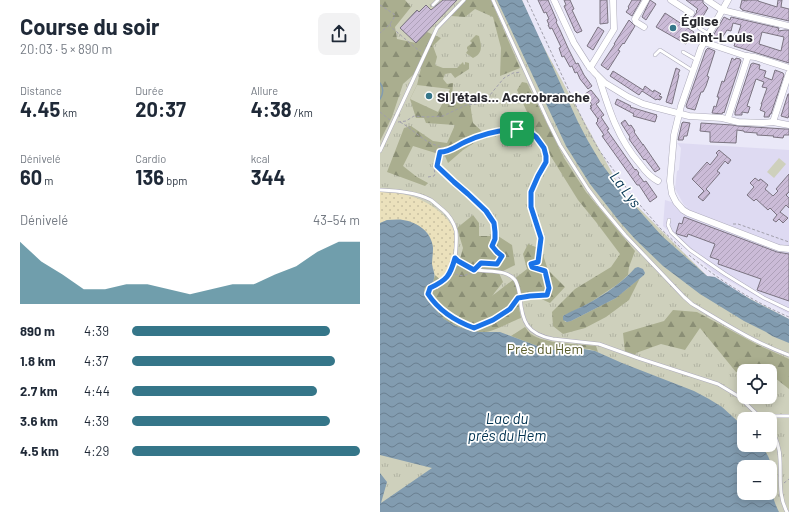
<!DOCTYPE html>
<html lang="fr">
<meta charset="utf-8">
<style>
:root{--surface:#fff;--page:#f2f2f3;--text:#1f2937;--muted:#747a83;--accent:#357689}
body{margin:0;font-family:Barlow,sans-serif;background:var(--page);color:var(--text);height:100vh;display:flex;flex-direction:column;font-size:15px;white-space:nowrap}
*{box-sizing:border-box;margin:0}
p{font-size:13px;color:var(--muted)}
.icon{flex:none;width:22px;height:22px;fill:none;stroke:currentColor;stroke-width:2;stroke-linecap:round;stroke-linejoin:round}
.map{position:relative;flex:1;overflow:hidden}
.details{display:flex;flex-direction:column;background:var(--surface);width:380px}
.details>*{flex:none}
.buttons{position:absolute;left:357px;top:364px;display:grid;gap:8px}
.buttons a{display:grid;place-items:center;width:40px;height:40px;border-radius:8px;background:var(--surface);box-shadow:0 2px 10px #0003;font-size:20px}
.pin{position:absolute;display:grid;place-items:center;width:34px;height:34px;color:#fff;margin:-17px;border-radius:8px;box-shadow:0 2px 6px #0006}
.round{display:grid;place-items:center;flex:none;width:42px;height:42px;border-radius:8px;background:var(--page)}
.summary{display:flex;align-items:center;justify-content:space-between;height:68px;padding:0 20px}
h1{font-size:22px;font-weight:700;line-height:30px}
.figures{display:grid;grid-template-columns:repeat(3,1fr);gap:6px;height:68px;padding:4px 20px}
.figures div{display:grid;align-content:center}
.figures b{font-size:20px;font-weight:700}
.figures small{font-size:11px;font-weight:400}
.figures p{font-size:11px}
.chart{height:112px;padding:8px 20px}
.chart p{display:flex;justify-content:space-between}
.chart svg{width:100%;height:72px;margin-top:4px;fill:var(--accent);opacity:.7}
ul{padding:0 20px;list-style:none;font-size:13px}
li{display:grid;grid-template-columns:64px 48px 1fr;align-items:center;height:30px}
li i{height:10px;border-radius:5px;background:var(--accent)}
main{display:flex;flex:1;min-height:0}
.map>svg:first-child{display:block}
</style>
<main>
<section class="details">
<div class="summary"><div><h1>Course du soir</h1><p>20:03 · 5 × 890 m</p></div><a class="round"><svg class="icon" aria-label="share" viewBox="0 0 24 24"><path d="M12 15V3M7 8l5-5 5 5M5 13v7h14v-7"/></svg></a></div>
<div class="figures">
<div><p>Distance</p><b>4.45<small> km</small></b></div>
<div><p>Durée</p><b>20:37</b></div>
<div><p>Allure</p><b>4:38<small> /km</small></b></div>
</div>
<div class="figures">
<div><p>Dénivelé</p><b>60<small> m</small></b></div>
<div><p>Cardio</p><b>136<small> bpm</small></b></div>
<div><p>kcal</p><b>344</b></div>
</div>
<div class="chart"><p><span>Dénivelé</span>43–54 m</p>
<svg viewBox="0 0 160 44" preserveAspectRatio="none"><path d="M0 44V6L10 18L20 26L30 35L40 35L50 32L60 32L70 35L80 38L90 35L100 32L110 32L120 26L130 21L140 12L150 6L160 6V44z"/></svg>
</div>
<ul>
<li><b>890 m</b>4:39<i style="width:87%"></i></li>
<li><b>1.8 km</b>4:37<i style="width:89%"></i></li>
<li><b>2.7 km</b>4:44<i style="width:81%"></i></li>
<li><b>3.6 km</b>4:39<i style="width:87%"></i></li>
<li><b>4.5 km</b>4:29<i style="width:100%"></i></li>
</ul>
</section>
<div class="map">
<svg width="409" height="512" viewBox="0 0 409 512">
<defs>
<pattern id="grass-tufts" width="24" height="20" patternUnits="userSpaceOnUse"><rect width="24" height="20" fill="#ced0bc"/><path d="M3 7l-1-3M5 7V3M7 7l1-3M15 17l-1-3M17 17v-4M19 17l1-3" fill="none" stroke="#b1b3a2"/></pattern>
<pattern id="forest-firs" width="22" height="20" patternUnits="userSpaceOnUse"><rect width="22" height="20" fill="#aaae8f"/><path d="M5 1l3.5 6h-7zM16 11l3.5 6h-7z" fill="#8a8e75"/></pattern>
<pattern id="sand-dots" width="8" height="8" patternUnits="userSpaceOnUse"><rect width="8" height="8" fill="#ebe1bc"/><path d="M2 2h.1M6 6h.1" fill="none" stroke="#cac1a2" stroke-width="1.8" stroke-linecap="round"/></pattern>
<pattern id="water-waves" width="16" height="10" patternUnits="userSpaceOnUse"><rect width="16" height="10" fill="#829cb0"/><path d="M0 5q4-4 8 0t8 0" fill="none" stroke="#6a7f90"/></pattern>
<pattern id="building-hatch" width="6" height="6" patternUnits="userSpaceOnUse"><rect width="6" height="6" fill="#cbbbd7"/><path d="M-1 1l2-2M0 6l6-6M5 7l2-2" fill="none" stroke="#aea1b9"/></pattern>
</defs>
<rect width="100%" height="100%" fill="#eae8f8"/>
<polygon fill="#dedaf2" points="297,143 409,150 409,314 333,272 283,226 285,200 308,207 304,205 295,189 297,171 299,170 301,148"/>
<path fill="url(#grass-tufts)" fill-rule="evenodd" d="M 0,0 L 142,0 L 155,31 L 242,191 L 327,276 L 409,319 L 409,512 L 0,512 ZM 364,371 L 390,371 L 390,397 L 364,397 ZM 364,419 L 390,419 L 390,445 L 364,445 ZM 364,467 L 390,467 L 390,493 L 364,493 Z"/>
<g fill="url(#forest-firs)">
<polygon points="0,0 25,0 31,7 15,27 17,39 36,43 47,32 61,38 53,46 57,57 55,65 63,68 77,68 83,62 84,65 85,64 85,62 89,63 89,69 75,78 71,73 65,74 63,79 67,84 73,83 72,98 90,103 93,123 106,135 83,150 68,163 65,156 33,146 23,166 37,177 48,183 45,186 7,172 24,128 31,126 53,141 67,143 75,125 46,123 44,118 36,118 30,99 37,85 41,68 23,84 12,117 0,141"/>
<polygon points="85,0 111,0 140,68 120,76 121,48 113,17 95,9 85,17 71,16 85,1"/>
<path d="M 96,35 L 99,36 C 101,45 104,53 93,58 L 86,53 L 88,50 L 87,49 L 87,47 L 92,43 L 90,41 Z"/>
<polygon points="142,82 147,83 184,158 206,192 255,251 249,267 248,275 238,284 208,304 183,316 185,322 191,321 236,298 260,278 249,300 226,317 205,328 183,334 173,326 172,312 195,289 231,267 240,254 216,222 198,200 157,134 137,90"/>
<path d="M 93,215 L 99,223 L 99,236 L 118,236 L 132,245 L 135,265 L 119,273 L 123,282 L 112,296 L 147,269 L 143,254 L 148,244 L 161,249 L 168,270 L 185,287 L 170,303 L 155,296 L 138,302 L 141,318 C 132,321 115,331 106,332 C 93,334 77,327 65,320 C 61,317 58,312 55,309 C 48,301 44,297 45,287 L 53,282 L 55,275 L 62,280 L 66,276 L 73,266 L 80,259 L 83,248 L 77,228 Z"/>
<polygon points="293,310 317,312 378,345 409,359 409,389 390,374 390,371 356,372 320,328 305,350 281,344 256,353 255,356 245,352 243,333 284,321"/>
<path d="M 145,327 C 147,329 149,333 151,334 C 164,344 199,344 216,346 L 218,352 L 209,349 L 198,348 L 174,350 L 160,347 L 131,336 Z"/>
</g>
<path fill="url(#sand-dots)" d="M 0,192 C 10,193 21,193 30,196 C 46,200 69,215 74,231 C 76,238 75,246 73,253 C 71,263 70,273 61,280 L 55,275 L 52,264 L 53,247 L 50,237 L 47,232 L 36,224 L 7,220 L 0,223 Z"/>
<g fill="#ced0bc">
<polygon points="37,85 70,89 58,112 30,99"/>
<polygon points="399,158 406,164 394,178 387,172"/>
</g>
<g fill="url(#water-waves)" fill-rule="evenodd">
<polygon points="117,0 142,0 198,122 208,141 221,163 245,195 282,236 327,276 335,277 370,299 409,319 409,343 392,336 386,332 364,321 320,294 283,266 255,239 239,221 210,184 186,146"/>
<path d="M 7,220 C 12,220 18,219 23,220 C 37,222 52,232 53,248 C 53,253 52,259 52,264 C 53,272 56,273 53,282 L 45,287 L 44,293 L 47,300 L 64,319 L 76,326 L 88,330 L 99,332 L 120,332 L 160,347 L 174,350 L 198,348 L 215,351 L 242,363 L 314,391 L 329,399 L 342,407 L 364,427 L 364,445 L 381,445 C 386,452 391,459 391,468 C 392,475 390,481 391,487 C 392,496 395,504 399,512 L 0,512 L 0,473 L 7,482 L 1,503 L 52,468 L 0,455 L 0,223 ZM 364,467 L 390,467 L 390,493 L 364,493 Z"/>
<path d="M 258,267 L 263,269 L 265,273 L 264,275 L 236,298 L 191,321 L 187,322 L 183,320 L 183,316 C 191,311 200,308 209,303 C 225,294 242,283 255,268 Z"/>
</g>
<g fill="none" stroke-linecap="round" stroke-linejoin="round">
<path stroke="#829cb0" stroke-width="1.5" d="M 0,83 C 4,88 3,94 0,99"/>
</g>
<g fill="url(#building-hatch)" stroke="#7b7481" fill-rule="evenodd">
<polygon points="63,0 77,0 36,43 20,28 37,10 39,12 46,5 51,10"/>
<polygon points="158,0 168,0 177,21 176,22 180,30 188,48 196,64 198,63 204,75 212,86 208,89 200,79 197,72 195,73 192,66 190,67 184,56 182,57 179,48 181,47 172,28 170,29 168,25 169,25 167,20 169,19 166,12 164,13"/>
<polygon points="184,0 190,0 194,9 192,10 202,31 197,33 195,31 184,6 186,5"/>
<polygon points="220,0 227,0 228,23 220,24"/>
<polygon points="252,0 261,0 252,16 246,12 249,8 248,7"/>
<polygon points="270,0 276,4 266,20 262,17"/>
<polygon points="306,0 323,0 323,3 328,8 319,23 312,19 317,12 316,11 318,9"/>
<polygon points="362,0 367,1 367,0 378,0 378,1 397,7 398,0 402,0 401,7 409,9 409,21 362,10 362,9 360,8"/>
<polygon points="285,13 314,32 306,44 276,27"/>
<path d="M 344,17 L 350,20 L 351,17 L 399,28 L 398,31 L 405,30 L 409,30 L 409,63 L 354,46 L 361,25 L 353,23 L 351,31 L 347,30 L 340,41 L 333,37 L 333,36 ZM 382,32 L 404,37 L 401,51 L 379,44 Z"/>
<polygon points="249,20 255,26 244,44 243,43 238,50 240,51 228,70 221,65 235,44 234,44"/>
<polygon points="218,27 224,31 213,50 207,46"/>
<polygon points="328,48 335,51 327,76 329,77 326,86 323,92 321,92 315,110 307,108 306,106 326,50"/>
<polygon points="352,58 355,60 356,58 360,59 361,61 344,113 343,112 342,114 332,113 334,106 336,107 339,97 337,97 342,81 344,82"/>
<polygon points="373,63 380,65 379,69 386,71 384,77 392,80 395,70 403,73 404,75 391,114 390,114 389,117 384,117 385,112 380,110 382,104 381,104 382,102 387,88 382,87 384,82 376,79 367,106 370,107 368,113 362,112 362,115 355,115 355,112 371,64"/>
<polygon points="296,68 300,70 298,74 299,75 292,104 286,102"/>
<polygon points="233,71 263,90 265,86 273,92 274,90 281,94 279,96 282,97 280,100 277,99 276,100 262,91 259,95 230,76"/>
<polygon points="211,90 219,100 219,102 216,104 224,115 221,117 229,129 227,130 255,170 256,169 259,173 258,174 264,182 266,181 277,197 270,202 259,185 257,185 222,136 224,135 216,123 218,121 217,120 219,118 218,119 210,108 212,108 210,106 212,105 205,94"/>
<polygon points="408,94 409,94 409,115 408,118 401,116"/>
<polygon points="237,99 251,106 250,107 277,115 276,116 277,116 275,122 253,116 254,114 235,104"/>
<polygon points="245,120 249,126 251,125 255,131 254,132 263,145 263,144 280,169 275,172 265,159 264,160 249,139 250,137 241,123"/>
<polygon points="303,122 310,123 307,136 304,136 303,140 298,140 302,123"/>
<polygon points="321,123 352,125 358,126 405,129 409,129 409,135 404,135 403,138 393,137 394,136 377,135 377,133 364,132 364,131 357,130 356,143 330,142 330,132 320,131"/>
<polygon points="339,150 351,160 348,164 345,161 337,171 340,173 326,189 330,193 323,201 318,197 324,191 312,179 327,162 330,165 338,155 336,153"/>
<polygon points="409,174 409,192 406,195 409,198 409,208 406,205 400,212 408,218 403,223 399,219 396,222 393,220 397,215 390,208 388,210 376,199 374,201 367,195 374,187 370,183 375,178 379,181 380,179 382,180 388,185 385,189 393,196 398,191 396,189"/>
<polygon points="304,217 397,252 409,254 409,301 377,290 381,279 338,264 339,260 330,257 335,244 308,234 307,237 297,234 296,233 299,223 302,224"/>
</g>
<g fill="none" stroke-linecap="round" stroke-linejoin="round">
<defs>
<g id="lane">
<path d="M 113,0 L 168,121 L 180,145 L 208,189 L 220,205 L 245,235 L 304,297 L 312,304 C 344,323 375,343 409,355"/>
<polyline points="53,5 58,0"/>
<polyline points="319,28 329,34"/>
<polyline points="303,52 317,60"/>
<polyline points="275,55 280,50 313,71"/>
<polyline points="0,151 57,28 84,0"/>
<path d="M 0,190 C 17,191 36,192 51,200 C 55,203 59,207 63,210 C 69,215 74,223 76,231 C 77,240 76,249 75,258 C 80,263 91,269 97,270 C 109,272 126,269 135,280 C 138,284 139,292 140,297 C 142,322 147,334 173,339 L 219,344 L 258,358 L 338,384 L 358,396 L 382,419"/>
<polyline points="289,220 288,225 291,232 310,250 326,261 345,274 384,298 409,310"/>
<polyline points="57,287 71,273 75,258"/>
<polyline points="381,417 382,416 409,416"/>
<path d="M 390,427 C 396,437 400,448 400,460 C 401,478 398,496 407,512"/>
</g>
<g id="street">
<polyline points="174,0 194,43 208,65 215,73 225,83 248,97 263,104 274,107 309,116 342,118 358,122 383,123 393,122 409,125"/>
<polyline points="291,0 311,13"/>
<polyline points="327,0 342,10 346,11 409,26"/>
<polyline points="348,0 321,48 301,106 294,135 290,181 291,188 292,194 296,202 303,210 308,213 399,248 409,249"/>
<polyline points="264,27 256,22 255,19 266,0"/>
<polyline points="324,42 366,56 375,57 409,68"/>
<polyline points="210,68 234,29 233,0"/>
<path d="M 219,78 C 229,110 238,139 260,164 C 265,171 270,177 278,181"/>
<polyline points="348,118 368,56"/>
<polyline points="393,122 409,73"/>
</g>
</defs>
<use href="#lane" stroke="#adabbb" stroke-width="4"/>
<use href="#street" stroke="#adabbb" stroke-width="7"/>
<g stroke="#a19fab" stroke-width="1" stroke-dasharray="3 2" stroke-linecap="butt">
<polyline points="147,0 198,110 207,129 219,150 253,197 280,228 302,249"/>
<polyline points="0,5 14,14 15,16 10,24 0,33"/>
<polyline points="10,24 11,27 37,49 41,51"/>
<polyline points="0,112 10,120"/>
<polyline points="18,122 26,121 34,116 46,117 63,116 86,105 96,104 100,103 105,101 124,78 133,73 141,72"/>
<path d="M 20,122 C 31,128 39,137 50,143 C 56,146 63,146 68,151"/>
<polyline points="54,151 65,152 68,151 75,148 85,142 108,133 122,130 137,129 148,131 156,137 164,148 166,156 166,163 158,176 151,192 151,207 161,238 158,262 151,264 152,267 165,271 169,288 167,295 144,296"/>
<polyline points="57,166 74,182 88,194 106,211 114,223 115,232 115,239 113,246 117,252 122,256 117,264 101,263 97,267"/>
<path d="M 48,177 L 54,176 L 55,174 L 54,168 C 59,163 60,154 59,148"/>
<polyline points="353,224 358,224 409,242"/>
<path d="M 309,255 C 337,279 374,302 409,317"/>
<polyline points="75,274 83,276 91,273"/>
<path d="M 53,287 L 50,288 L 48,294 C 59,311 75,321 94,328 L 113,320 L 130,309 L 136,299"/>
<polyline points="404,483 409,479"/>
</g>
<use href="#lane" stroke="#fff" stroke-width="3"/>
<use href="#street" stroke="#fff" stroke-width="6"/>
</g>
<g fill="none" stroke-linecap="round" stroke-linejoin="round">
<defs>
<path id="route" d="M 137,129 L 148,131 L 156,137 L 164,148 L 166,156 L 166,162 L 158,176 L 151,192 L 151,207 L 161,238 L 158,262 L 151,264 L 152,267 L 165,271 L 169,288 L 167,295 L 150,296 L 138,298 L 130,309 L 113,320 L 94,328 C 75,321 59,311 48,294 L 50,288 C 67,280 70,276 75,258 L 78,261 L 94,270 L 101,263 L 117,264 L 122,256 L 117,252 L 112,246 L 115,239 L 115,232 L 114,223 L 106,211 L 88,194 L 74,182 L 57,166 L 60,152 C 70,152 76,146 85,142 C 102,134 118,130 137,129 Z"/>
</defs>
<use href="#route" stroke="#fff" stroke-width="8"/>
<use href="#route" stroke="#1a73e8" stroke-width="5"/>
</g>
<g fill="#357689" stroke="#fff" stroke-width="1.5">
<circle cx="293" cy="28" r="4"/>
<circle cx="49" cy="96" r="4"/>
</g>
<g text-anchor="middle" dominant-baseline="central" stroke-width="3.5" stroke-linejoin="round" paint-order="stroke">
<g font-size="14" font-weight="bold" fill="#29282e" stroke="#fff" text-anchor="start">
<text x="301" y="20">Église<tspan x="301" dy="16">Saint-Louis</tspan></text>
<text x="57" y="96">Si j'étais... Accrobranche</text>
</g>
<g font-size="14" fill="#585b29" stroke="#fff">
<text x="165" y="348">Prés du Hem</text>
</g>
<g font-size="15" font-style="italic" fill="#003250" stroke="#fff">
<text transform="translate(246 189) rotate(53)">La Lys</text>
<text x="127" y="418">Lac du<tspan x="127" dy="17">prés du Hem</tspan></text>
</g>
</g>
</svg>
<div class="buttons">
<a><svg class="icon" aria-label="locate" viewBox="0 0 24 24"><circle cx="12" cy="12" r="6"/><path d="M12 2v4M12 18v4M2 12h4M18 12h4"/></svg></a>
<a>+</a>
<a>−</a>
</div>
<div class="pin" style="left:137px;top:129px;background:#1e9e55"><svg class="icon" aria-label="arrive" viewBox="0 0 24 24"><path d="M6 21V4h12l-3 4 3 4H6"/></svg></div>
</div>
</main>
